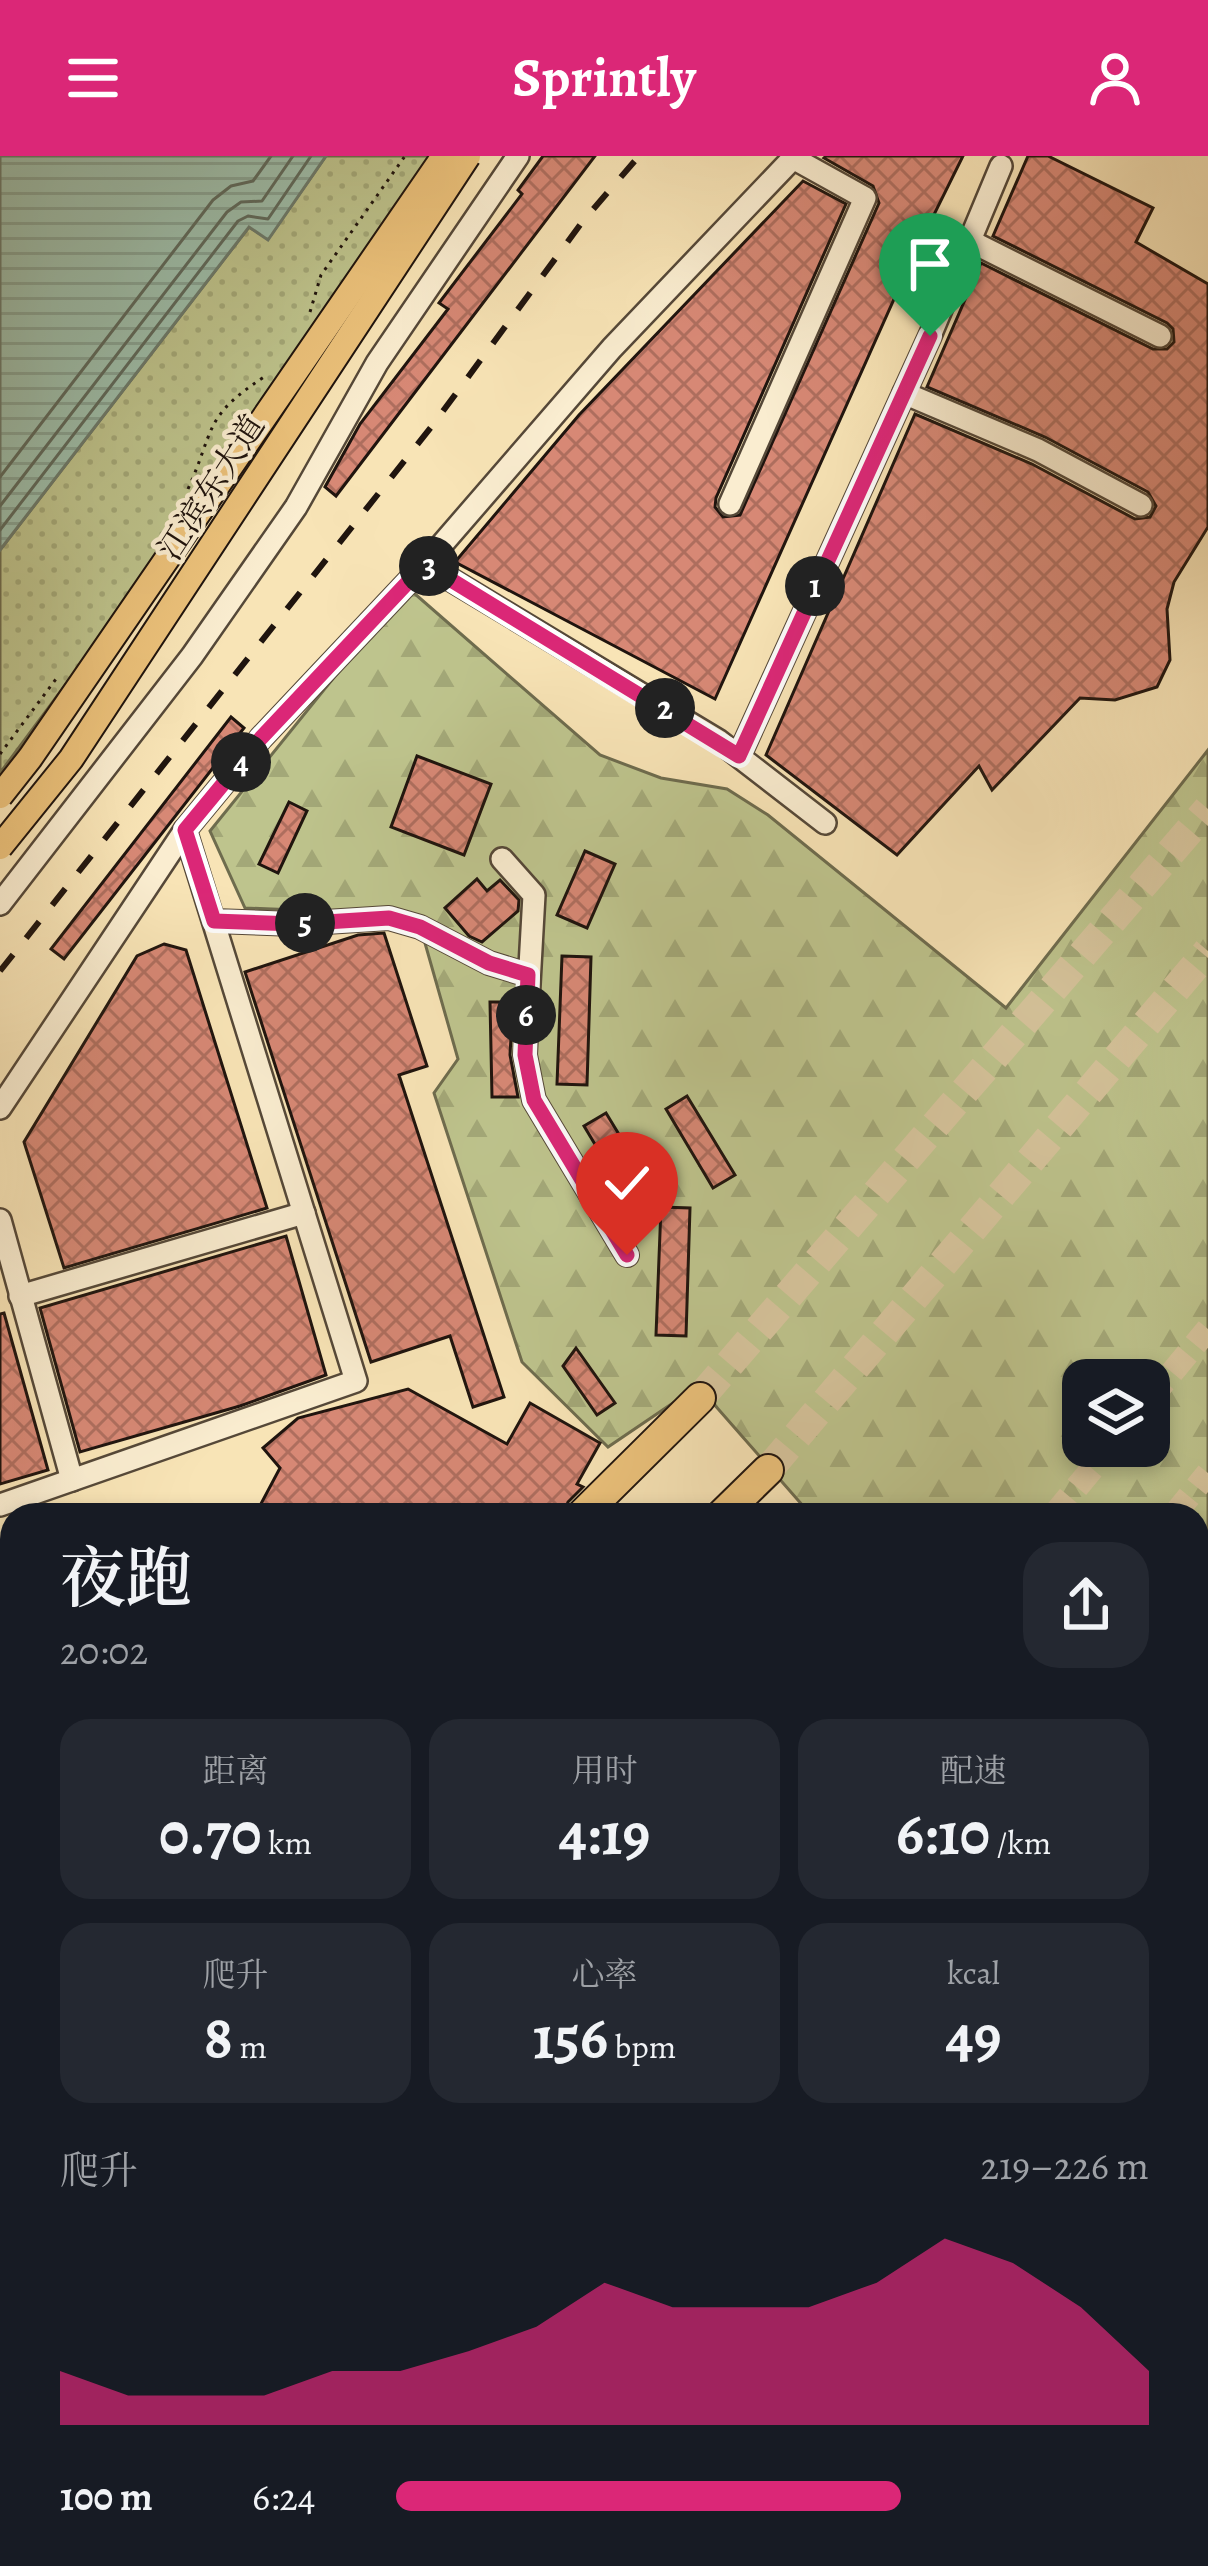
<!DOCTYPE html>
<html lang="zh">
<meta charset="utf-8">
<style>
:root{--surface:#171b24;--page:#242831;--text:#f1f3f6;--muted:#9ea1a6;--accent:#db2777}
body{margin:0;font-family:Alegreya,"Noto Serif SC",serif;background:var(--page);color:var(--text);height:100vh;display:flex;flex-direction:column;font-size:45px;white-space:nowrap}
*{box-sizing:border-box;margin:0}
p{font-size:39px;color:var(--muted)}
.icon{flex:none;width:66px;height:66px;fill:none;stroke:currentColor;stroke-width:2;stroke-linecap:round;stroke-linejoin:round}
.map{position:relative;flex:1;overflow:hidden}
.sheet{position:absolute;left:0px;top:1347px;width:1209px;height:1065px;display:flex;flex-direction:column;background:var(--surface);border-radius:36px 36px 0 0;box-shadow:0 6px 18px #0003}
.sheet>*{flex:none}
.controls{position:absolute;left:1062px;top:1203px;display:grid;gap:24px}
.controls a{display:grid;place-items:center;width:108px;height:108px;border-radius:24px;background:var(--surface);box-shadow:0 6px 18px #0003;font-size:60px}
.pin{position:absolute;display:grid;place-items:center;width:102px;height:102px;color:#fff;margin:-123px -51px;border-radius:50% 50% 50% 0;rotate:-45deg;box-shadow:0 0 12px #0007}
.pin .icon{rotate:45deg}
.km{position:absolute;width:60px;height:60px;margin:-30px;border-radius:50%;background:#222;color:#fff;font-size:33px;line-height:60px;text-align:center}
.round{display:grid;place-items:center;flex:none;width:126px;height:126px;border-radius:36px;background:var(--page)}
.headline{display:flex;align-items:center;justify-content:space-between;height:204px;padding:0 60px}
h1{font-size:66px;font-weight:600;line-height:90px}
.figures{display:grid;grid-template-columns:repeat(3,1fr);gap:18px;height:204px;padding:12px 60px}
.figures div{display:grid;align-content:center;border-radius:30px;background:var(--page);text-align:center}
.figures b{font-size:60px;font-weight:600}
.figures small{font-size:33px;font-weight:400}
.figures p{font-size:33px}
.chart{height:336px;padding:24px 60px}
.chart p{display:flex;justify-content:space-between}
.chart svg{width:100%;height:216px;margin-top:12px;fill:var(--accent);opacity:.7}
ul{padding:0 60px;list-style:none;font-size:39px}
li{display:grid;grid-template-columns:192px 144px 1fr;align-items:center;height:90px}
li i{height:30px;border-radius:15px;background:var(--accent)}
header{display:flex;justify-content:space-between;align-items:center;height:156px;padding:0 60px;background:var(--accent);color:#fff;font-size:54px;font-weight:600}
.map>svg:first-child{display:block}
</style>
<header><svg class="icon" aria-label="menu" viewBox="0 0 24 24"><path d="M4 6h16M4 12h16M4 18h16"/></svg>Sprintly<svg class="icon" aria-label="person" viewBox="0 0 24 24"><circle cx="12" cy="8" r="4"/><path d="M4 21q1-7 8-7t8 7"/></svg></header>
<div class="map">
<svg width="1208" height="2410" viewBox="0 0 1208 2410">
<defs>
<pattern id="forest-firs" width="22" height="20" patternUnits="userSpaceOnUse" patternTransform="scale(3)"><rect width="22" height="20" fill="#bec48d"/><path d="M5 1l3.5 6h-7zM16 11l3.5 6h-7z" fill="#a3a878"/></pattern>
<pattern id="park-dots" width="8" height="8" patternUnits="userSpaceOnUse" patternTransform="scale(3)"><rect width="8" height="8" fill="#bec48d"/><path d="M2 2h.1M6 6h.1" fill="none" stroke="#a3a878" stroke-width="1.8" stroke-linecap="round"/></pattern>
<pattern id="water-rules" width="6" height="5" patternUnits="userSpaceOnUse" patternTransform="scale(3)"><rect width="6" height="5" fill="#9dbfac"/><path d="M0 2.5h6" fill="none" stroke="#87a393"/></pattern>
<pattern id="building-cross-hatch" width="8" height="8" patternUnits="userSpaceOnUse" patternTransform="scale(3)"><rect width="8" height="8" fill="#d78875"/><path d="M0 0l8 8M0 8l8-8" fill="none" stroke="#ae6e5e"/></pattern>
</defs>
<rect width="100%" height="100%" fill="#f8e4b6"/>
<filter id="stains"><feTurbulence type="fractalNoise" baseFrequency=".00167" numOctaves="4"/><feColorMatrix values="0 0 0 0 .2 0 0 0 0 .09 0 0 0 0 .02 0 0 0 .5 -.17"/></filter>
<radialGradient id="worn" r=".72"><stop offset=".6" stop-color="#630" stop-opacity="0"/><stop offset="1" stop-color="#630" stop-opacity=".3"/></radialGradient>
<path fill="url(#forest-firs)" stroke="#6e6c4e" stroke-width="3" fill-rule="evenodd" d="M 407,431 L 600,599 L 661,622 L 727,633 L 768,659 L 1006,852 L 1208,594 L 1208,2410 L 0,2410 L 0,1639 L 12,1629 L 12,2400 L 1197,2400 L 1197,1359 L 811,1359 L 698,1230 L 608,1291 L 522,1206 L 434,937 L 458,903 L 417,759 L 245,752 L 210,675 ZM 1083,1224 L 1149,1224 L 1149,1290 L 1083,1290 Z"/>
<polygon fill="url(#park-dots)" stroke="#6e6c4e" stroke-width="3" points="326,0 430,0 187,365 0,617 0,394 249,71 268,83"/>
<polygon fill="url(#water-rules)" stroke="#6b7b6d" stroke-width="3" points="0,0 326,0 268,84 249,71 0,394"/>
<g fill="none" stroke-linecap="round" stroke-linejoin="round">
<g stroke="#5e6a5d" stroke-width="3">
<polyline points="0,321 213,44 231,30 253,25 271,0"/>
<polyline points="0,350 227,56 241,46 262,45 293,0"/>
<polyline points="0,374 238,65 248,60 268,63 311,0"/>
</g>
</g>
<g fill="url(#building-cross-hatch)" stroke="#1f140e" stroke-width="3">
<polygon points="543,0 595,0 336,340 325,331 360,268 448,153 439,147 522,38 518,34"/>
<polygon points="826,0 963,0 912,103 715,543 455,406 579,259 803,25 846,48 716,342 715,351 723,361 740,359 879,47 873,30 824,2"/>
<polygon points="1028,0 1048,0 1153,52 1136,86 1208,128 1208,371 1174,426 1167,453 1170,504 1157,531 1115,544 1080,542 992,634 979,610 897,699 766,599 915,258 1032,308 1135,363 1150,361 1156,350 1148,336 1045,281 927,231 981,107 1153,193 1167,193 1174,186 1173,173 1167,167 993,80"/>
<polygon points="231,561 244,572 64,803 51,793"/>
<polygon points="417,600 491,628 464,699 391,671"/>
<polygon points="289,646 307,655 278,717 259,708"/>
<polygon points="585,695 615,708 587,772 557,759"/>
<polygon points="477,723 487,735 500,724 519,744 518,755 482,786 469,780 445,752"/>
<polygon points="384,777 427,910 399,919 504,1241 473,1251 450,1180 371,1206 245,816 358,779"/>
<polygon points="164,788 186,794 267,1052 64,1112 24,986 137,800"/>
<polygon points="562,800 591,801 587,929 557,928"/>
<polygon points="490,846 513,846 510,899 518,941 492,941"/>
<polygon points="687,940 735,1019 713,1032 666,953"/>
<polygon points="606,957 654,1036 632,1050 584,970"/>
<polygon points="661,1051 690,1052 686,1180 656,1179"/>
<polygon points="286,1080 326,1219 240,1250 80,1296 40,1152"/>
<polygon points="4,1157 48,1314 0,1328 0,1158"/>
<polygon points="576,1192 615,1247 597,1259 563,1210"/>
<polygon points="408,1233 507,1288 530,1247 600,1287 577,1328 583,1331 568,1346 563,1359 255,1359 280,1312 263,1292 298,1262"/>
</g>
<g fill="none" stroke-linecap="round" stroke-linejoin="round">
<g stroke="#d7c59d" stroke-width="24" stroke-dasharray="24 12" stroke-linecap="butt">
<polyline points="1149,1244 1208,1173"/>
<polyline points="1054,1359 1111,1290"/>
<polyline points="1174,1359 1208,1317"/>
<polyline points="173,2410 182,2400"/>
<polyline points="287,2410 295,2400"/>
</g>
<g stroke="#d7c59d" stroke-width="30" stroke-dasharray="30 15" stroke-linecap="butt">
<polyline points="700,1242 1208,653"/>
<polyline points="768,1314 1208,795"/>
<polyline points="0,1835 12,1825"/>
<polyline points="0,1956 12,1946"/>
</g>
<defs>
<g id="minor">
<polyline points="970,85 1160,180"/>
<polyline points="904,237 1038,294 1141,349"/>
<polyline points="730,348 865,42 793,2"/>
<polyline points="425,408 719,585 825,667"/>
<polyline points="739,600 930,180 1001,10"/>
<polyline points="502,703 534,739 525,899 534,944 627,1099"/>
<polyline points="0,748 192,500 296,351 377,207 518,0"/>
<polyline points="214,765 294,768 389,762 420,771 489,807 528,819"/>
<polyline points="0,952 185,674 261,582 425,408 612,192 795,0"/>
<polyline points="0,1064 72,1324"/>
<polyline points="20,1140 304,1057"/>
<polyline points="0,1349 356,1225 185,674"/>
<polyline points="0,1632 12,1625"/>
</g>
<g id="highway">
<polyline points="582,1359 700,1242"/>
<polyline points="722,1359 768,1314"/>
</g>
</defs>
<use href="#minor" stroke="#554838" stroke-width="26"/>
<use href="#highway" stroke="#1f140e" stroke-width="34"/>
<g stroke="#1f140e" stroke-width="3" stroke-dasharray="3 6" stroke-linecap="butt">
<polyline points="310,156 321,119 405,0"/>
<path d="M 188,333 C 215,273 203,261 264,221"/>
<polyline points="0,598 56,523"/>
<polyline points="1197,2269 1208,2271"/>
<polyline points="883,2410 885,2400"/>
</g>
<use href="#minor" stroke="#faedd0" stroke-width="21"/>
<use href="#highway" stroke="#ecc27b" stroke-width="30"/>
<polyline stroke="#1f140e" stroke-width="6" stroke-dasharray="21 21" stroke-linecap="butt" points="0,815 432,270 583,65 639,0"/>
<defs>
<g id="major-bridge">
<polyline points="0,640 30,602 444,0"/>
<polyline points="0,691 71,603 468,0"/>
</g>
</defs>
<use href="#major-bridge" stroke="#1f140e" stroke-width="28" stroke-linecap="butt"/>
<use href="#major-bridge" stroke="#ecc27b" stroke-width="24"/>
</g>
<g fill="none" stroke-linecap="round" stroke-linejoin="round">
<defs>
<polyline id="route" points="627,1099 534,944 525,899 528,819 489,807 420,771 389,762 294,768 214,765 185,674 261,582 425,408 739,600 930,180"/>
</defs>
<use href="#route" stroke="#fff" stroke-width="24"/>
<use href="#route" stroke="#db2777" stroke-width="15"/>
</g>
<g text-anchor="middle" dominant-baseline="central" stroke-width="9" stroke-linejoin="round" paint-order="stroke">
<g font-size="33" fill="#1f140e" stroke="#faedd0">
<text transform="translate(211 331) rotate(-57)">江滨东大道</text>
</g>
</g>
<rect width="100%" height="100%" filter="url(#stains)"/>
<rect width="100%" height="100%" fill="url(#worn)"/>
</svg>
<div class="controls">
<a><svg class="icon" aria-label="layers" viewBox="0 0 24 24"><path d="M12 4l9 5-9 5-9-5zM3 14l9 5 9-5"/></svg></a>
</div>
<div class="pin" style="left:930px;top:180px;background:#1e9e55"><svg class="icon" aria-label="arrive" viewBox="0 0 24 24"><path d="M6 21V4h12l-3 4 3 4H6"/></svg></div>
<div class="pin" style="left:627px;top:1099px;background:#d93025"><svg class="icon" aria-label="check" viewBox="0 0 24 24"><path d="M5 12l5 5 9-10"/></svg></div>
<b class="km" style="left:815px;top:430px">1</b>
<b class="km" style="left:665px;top:552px">2</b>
<b class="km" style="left:429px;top:410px">3</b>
<b class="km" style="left:241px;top:606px">4</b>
<b class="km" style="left:305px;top:767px">5</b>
<b class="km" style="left:526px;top:859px">6</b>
<section class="sheet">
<div class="headline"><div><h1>夜跑</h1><p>20:02</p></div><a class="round"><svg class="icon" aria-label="share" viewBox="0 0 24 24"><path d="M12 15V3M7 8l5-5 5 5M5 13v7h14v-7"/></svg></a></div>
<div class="figures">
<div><p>距离</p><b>0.70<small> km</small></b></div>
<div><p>用时</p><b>4:19</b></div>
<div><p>配速</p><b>6:10<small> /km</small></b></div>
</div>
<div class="figures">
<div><p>爬升</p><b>8<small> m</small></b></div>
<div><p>心率</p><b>156<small> bpm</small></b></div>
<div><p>kcal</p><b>49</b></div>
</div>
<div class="chart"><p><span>爬升</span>219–226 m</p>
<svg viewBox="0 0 160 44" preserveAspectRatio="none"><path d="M0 44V33L10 38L20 38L30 38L40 33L50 33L60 29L70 24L80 15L90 20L100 20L110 20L120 15L130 6L140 11L150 20L160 33V44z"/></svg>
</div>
<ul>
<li><b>100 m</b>6:24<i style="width:67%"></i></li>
</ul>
</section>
</div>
